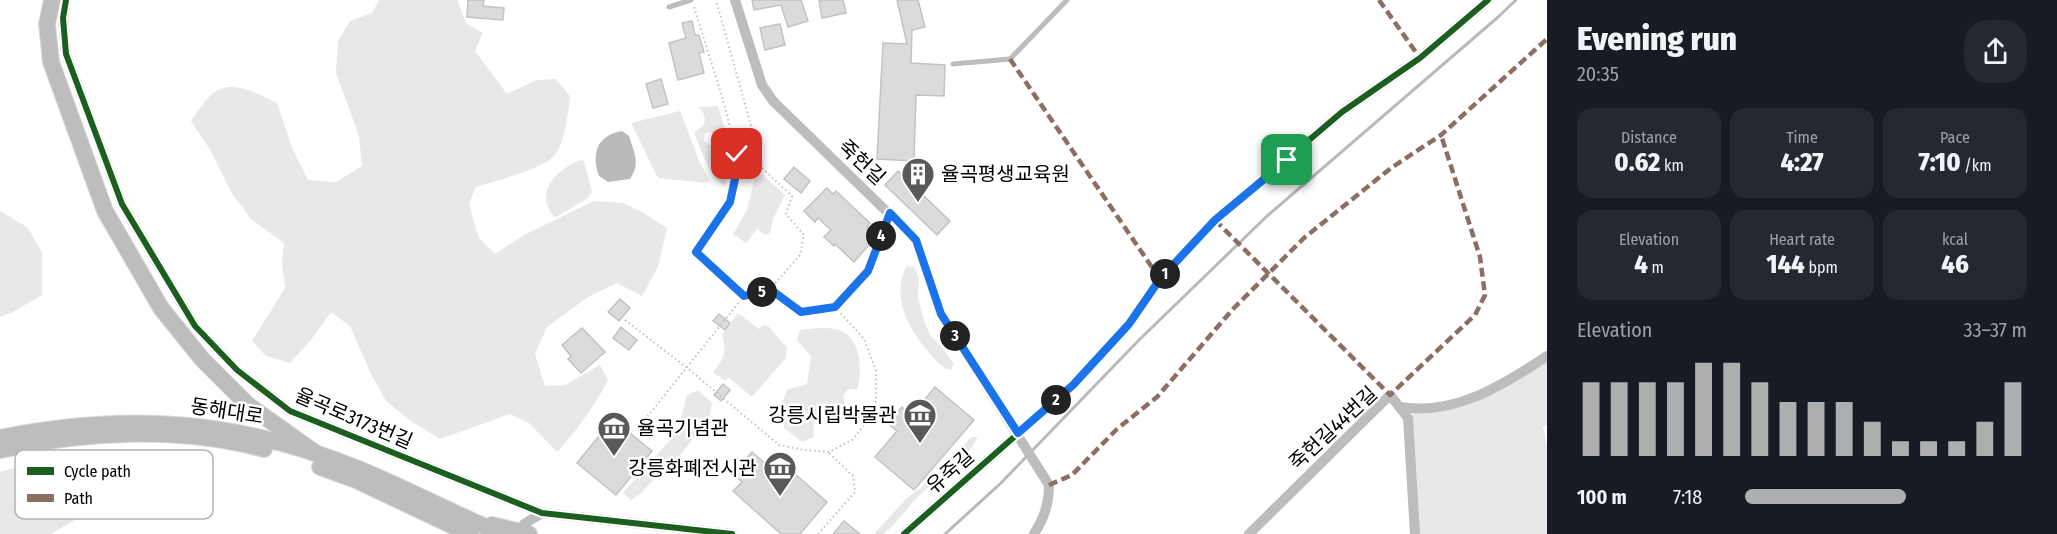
<!DOCTYPE html>
<meta charset="utf-8">
<style>
:root{--surface:#171b24;--page:#242831;--text:#f1f3f6;--muted:#9ea1a6;--accent:#adaeaf}
body{margin:0;font-family:"Fira Sans Condensed","Noto Sans KR",sans-serif;background:var(--page);color:var(--text);height:100vh;display:flex;flex-direction:column;font-size:22px;white-space:nowrap}
*{box-sizing:border-box;margin:0}
p{font-size:20px;color:var(--muted)}
.icon{flex:none;width:33px;height:33px;fill:none;stroke:currentColor;stroke-width:2;stroke-linecap:round;stroke-linejoin:round}
.map{position:relative;flex:1;overflow:hidden}
.details{display:flex;flex-direction:column;background:var(--surface);width:510px}
.details>*{flex:none}
.pin{position:absolute;display:grid;place-items:center;width:51px;height:51px;color:#fff;margin:-26px;border-radius:12px;box-shadow:0 3px 9px #0006}
.km{position:absolute;width:30px;height:30px;margin:-15px;border-radius:50%;background:#222;color:#fff;font-size:16px;line-height:30px;text-align:center}
.round{display:grid;place-items:center;flex:none;width:63px;height:63px;border-radius:24px;background:var(--page)}
.head{display:flex;align-items:center;justify-content:space-between;height:102px;padding:0 30px}
h1{font-size:33px;font-weight:800;line-height:45px}
.stats{display:grid;grid-template-columns:repeat(3,1fr);gap:9px;height:102px;padding:6px 30px}
.stats div{display:grid;align-content:center;border-radius:15px;background:var(--page);text-align:center}
.stats b{font-size:26px;font-weight:800}
.stats small{font-size:16px;font-weight:400}
.stats p{font-size:16px}
.chart{height:168px;padding:12px 30px}
.chart p{display:flex;justify-content:space-between}
.chart svg{width:100%;height:108px;margin-top:6px;stroke:var(--accent);stroke-width:6}
ul{padding:0 30px;list-style:none;font-size:20px}
li{display:grid;grid-template-columns:96px 72px 1fr;align-items:center;height:45px}
li i{height:15px;border-radius:8px;background:var(--accent)}
main{display:flex;flex:1;min-height:0}
.map>svg:first-child{display:block}
</style>
<main>
<div class="map">
<svg width="1547" height="534" viewBox="0 0 1547 534">
<rect width="100%" height="100%" fill="#fff"/>
<g fill="#e8e8e8">
<path d="M 379,0 L 459,0 L 458,2 L 466,23 L 483,33 L 475,51 L 507,94 L 537,80 L 556,79 L 570,96 C 569,109 564,145 555,155 C 542,170 496,180 476,187 L 469,203 L 475,226 L 479,238 L 495,254 L 524,235 L 594,201 L 623,203 L 642,212 L 667,228 L 658,267 L 642,296 L 617,283 L 588,297 L 547,327 L 535,354 L 545,386 L 565,385 L 600,365 L 608,380 C 594,407 578,429 557,452 L 529,423 L 510,414 L 440,439 L 412,422 L 386,401 L 371,374 L 350,326 L 331,312 L 311,340 L 290,363 L 266,356 L 252,341 L 285,288 L 282,263 L 284,243 L 251,219 L 231,192 L 212,153 L 191,121 C 197,113 203,102 211,95 C 230,77 258,94 277,103 L 293,150 L 308,180 L 336,182 L 362,166 L 359,136 L 336,73 L 338,41 L 350,21 L 372,13 Z"/>
<path d="M 718,106 L 726,132 L 714,134 L 711,132 L 705,133 L 704,141 L 709,145 L 713,145 L 714,140 L 726,138 L 729,157 L 725,186 C 710,179 700,147 694,132 L 704,125 C 706,117 704,113 699,107 Z"/>
<polygon points="680,111 700,163 710,181 706,183 658,178 631,123"/>
<path d="M 581,160 L 584,161 L 592,192 L 588,198 L 556,217 L 553,216 C 534,191 557,169 581,160 Z"/>
<polygon points="762,174 785,195 773,219 770,233 765,235 757,229 746,243 733,234 747,210 754,181"/>
<polygon points="0,211 27,227 42,252 42,295 11,313 0,317"/>
<path d="M 907,266 L 914,267 L 919,279 L 918,298 L 924,320 L 930,335 L 941,346 L 954,364 L 951,370 C 941,368 939,363 932,356 C 911,333 889,296 907,266 Z"/>
<path d="M 738,313 L 759,329 L 762,326 L 767,325 C 775,332 779,341 787,347 L 786,358 L 752,397 L 729,378 L 725,381 L 713,372 C 724,359 727,352 722,335 Z"/>
<path d="M 819,328 C 827,328 836,328 843,332 C 861,342 863,372 857,390 L 851,389 L 846,391 L 843,397 L 845,404 L 849,408 L 835,421 L 832,414 C 815,410 812,422 814,437 L 802,442 L 784,428 L 782,403 L 787,390 L 807,384 L 811,356 L 797,340 L 800,330 Z"/>
<polygon points="1547,359 1547,425 1543,427 1547,446 1547,534 1418,534 1412,415 1417,411 1449,409"/>
<polygon points="699,391 712,403 710,415 677,460 656,477 641,493 631,500 623,493 677,432 687,395 693,392"/>
<path d="M 971,437 L 978,437 C 967,460 940,476 922,493 C 908,506 899,522 883,534 L 874,534 L 906,499 L 943,470 Z"/>
<polygon points="72,452 97,461 105,488 80,517 51,534 0,534 0,472"/>
</g>
<path fill="#bababa" d="M 622,131 L 629,136 C 634,153 641,163 630,179 L 608,182 L 599,176 C 591,154 597,135 622,131 Z"/>
<g fill="none" stroke-linecap="round" stroke-linejoin="round">
<polyline stroke="#bababa" stroke-width="3" points="945,534 1001,483 1139,340 1266,217 1497,18 1516,0"/>
</g>
<g fill="#dbdbdb" stroke="#c3c3c3" stroke-width="1.5">
<polygon points="468,0 484,0 483,6 504,8 503,20 467,17"/>
<polygon points="752,0 801,0 808,21 788,27 781,5 754,10"/>
<polygon points="819,0 843,0 846,13 822,18"/>
<polygon points="897,0 918,0 925,27 912,30 911,63 945,65 944,96 916,95 914,161 877,159 883,43 907,44"/>
<polygon points="692,21 695,35 699,35 704,52 699,53 704,73 678,80 669,43 686,38 682,23"/>
<polygon points="780,24 785,45 765,50 760,28"/>
<polygon points="661,79 668,104 653,108 646,84"/>
<polygon points="794,167 810,181 801,193 784,179"/>
<polygon points="898,171 950,221 937,235 885,185"/>
<polygon points="827,188 833,194 836,191 870,223 867,227 877,236 854,262 835,244 834,246 824,237 831,230 818,218 815,222 804,211"/>
<polygon points="620,299 630,308 619,321 608,312"/>
<polygon points="719,314 730,323 725,330 713,321"/>
<polygon points="621,327 637,340 629,350 613,338"/>
<polygon points="582,328 605,352 581,373 568,359 571,356 562,345"/>
<polygon points="723,384 730,390 721,401 714,395"/>
<polygon points="935,387 974,420 914,490 875,457 897,431 888,424 902,407 912,415"/>
<polygon points="613,419 652,451 616,495 577,463"/>
<polygon points="752,452 769,467 777,458 827,502 800,534 781,534 733,491 742,482 733,474"/>
<polygon points="844,521 860,534 833,534"/>
</g>
<g fill="none" stroke-linecap="round" stroke-linejoin="round">
<defs>
<g id="primary">
<polyline points="52,0 47,24 51,62 105,211 161,308 202,359 248,405 317,454"/>
<path d="M 0,438 C 128,412 240,420 361,470 C 409,490 454,514 502,534"/>
<path d="M 0,450 C 83,431 181,426 264,449"/>
<polyline points="320,467 356,480 470,534"/>
<polyline points="492,525 529,534"/>
</g>
</defs>
<use href="#primary" stroke="#dbdbdb" stroke-width="18"/>
<g stroke="#c2c2c2" stroke-width="2" stroke-dasharray="1.5 3" stroke-linecap="butt">
<polyline points="694,7 723,100 737,154 735,179 730,202 696,252 744,296"/>
<polyline points="835,307 868,271 886,224"/>
<polyline points="625,320 686,367 779,445 805,450 829,452 852,440 869,419 876,401 876,371 864,339 835,307 801,312 770,289"/>
<polyline points="639,427 744,296 770,289 800,255 804,235 786,214 792,196 763,169 716,0"/>
<polyline points="818,534 855,492 853,476 829,453"/>
</g>
<g stroke="#bdbdbd" stroke-width="5">
<polyline points="669,7 691,0"/>
<polyline points="953,64 1010,59 1067,0"/>
</g>
<g stroke="#bdbdbd" stroke-width="10">
<polyline points="66,0 63,18 66,54 122,204 195,326 237,370 290,411 542,513 732,534"/>
<path d="M 735,0 L 762,85 L 773,101 L 916,240 L 941,314 L 1049,485 C 1049,504 1044,518 1034,534"/>
<path d="M 1400,407 C 1454,416 1504,385 1547,356"/>
<polyline points="524,524 542,513"/>
<polyline points="904,534 1073,385 1129,324 1160,279 1215,220 1342,112 1420,58 1488,0"/>
<polyline points="1249,534 1390,395 1408,418 1415,534"/>
</g>
<use href="#primary" stroke="#bdbdbd" stroke-width="16"/>
<g stroke="#8d6e63" stroke-width="4.5" stroke-dasharray="9 4.5" stroke-linecap="butt">
<polyline points="1379,0 1420,58"/>
<polyline points="1010,59 1160,279"/>
<polyline points="1215,220 1390,395 1475,315 1485,295 1480,257 1441,135"/>
<polyline points="1049,485 1072,475 1117,429 1157,397 1233,309 1304,238 1391,168 1441,135 1547,39"/>
</g>
<defs>
<g id="cycleway">
<polyline points="66,0 63,18 66,54 122,204 195,326 237,370 290,411 542,513 732,534"/>
<polyline points="904,534 1073,385 1129,324 1160,279 1215,220 1342,112 1420,58 1488,0"/>
</g>
</defs>
<use href="#cycleway" stroke="#fff" stroke-width="10"/>
<use href="#cycleway" stroke="#1b5e20" stroke-width="6"/>
</g>
<g fill="none" stroke-linecap="round" stroke-linejoin="round">
<defs>
<polyline id="route" points="737,154 735,179 730,202 696,252 744,296 770,289 801,312 835,307 868,271 890,213 916,240 941,314 1018,433 1073,385 1129,324 1160,279 1215,220 1287,160"/>
</defs>
<use href="#route" stroke="#fff" stroke-width="12"/>
<use href="#route" stroke="#1a73e8" stroke-width="8"/>
</g>
<defs>
<symbol id="building-pin" viewBox="-11 -11 22 30"><path d="M0 17L-7.5 6A9.5 9.5 0 1 1 7.5 6Z" fill="#595959" stroke="#fff"/><path d="M-4-6H4V6H1V3H-1V6H-4ZM-2.5-4.3h1.7v1.8h-1.7ZM.8-4.3h1.7v1.8H.8ZM-2.5-1h1.7V.8h-1.7ZM.8-1h1.7V.8H.8Z" fill="#fff"/></symbol>
<symbol id="museum-pin" viewBox="-11 -11 22 30"><path d="M0 17L-7.5 6A9.5 9.5 0 1 1 7.5 6Z" fill="#595959" stroke="#fff"/><path d="M0-6L6-3V-2H-6V-3ZM-5-1h2V3h-2ZM-1-1h2V3h-2ZM3-1h2V3H3ZM-6 4H6V6H-6Z" fill="#fff"/></symbol>
</defs>
<g fill-rule="evenodd">
<use href="#building-pin" x="899" y="155" width="38" height="52"/>
<use href="#museum-pin" x="901" y="396" width="38" height="52"/>
<use href="#museum-pin" x="595" y="409" width="38" height="52"/>
<use href="#museum-pin" x="761" y="449" width="38" height="52"/>
</g>
<g text-anchor="middle" dominant-baseline="central" stroke-width="5" stroke-linejoin="round" paint-order="stroke">
<g font-size="20" fill="#000" stroke="#fff">
<text transform="translate(862 162) rotate(43)">죽헌길</text>
<text transform="translate(227 411) rotate(9)">동해대로</text>
<text transform="translate(354 418) rotate(23)">율곡로3173번길</text>
<text transform="translate(1333 428) rotate(-43)">죽헌길44번길</text>
<text transform="translate(950 471) rotate(-41)">유죽길</text>
</g>
<g font-size="20" fill="#000" stroke="#fff" text-anchor="start">
<text x="941" y="174">율곡평생교육원</text>
<text x="897" y="415" text-anchor="end">강릉시립박물관</text>
<text x="637" y="428">율곡기념관</text>
<text x="757" y="468" text-anchor="end">강릉화폐전시관</text>
</g>
</g>
<rect x="15" y="450" width="198" height="69" rx="9" fill="#fff" stroke="#b2b2b2" stroke-width="1.5"/>
<rect x="27" y="467" width="27" height="8" fill="#1b5e20"/>
<rect x="27" y="494" width="27" height="8" fill="#8d6e63"/>
<g font-size="16" fill="#000">
<text x="64" y="477">Cycle path</text>
<text x="64" y="504">Path</text>
</g>
</svg>
<div class="pin" style="left:1287px;top:160px;background:#1e9e55"><svg class="icon" aria-label="arrive" viewBox="0 0 24 24"><path d="M6 21V4h12l-3 4 3 4H6"/></svg></div>
<div class="pin" style="left:737px;top:154px;background:#d93025"><svg class="icon" aria-label="check" viewBox="0 0 24 24"><path d="M5 12l5 5 9-10"/></svg></div>
<b class="km" style="left:1165px;top:274px">1</b>
<b class="km" style="left:1056px;top:400px">2</b>
<b class="km" style="left:955px;top:336px">3</b>
<b class="km" style="left:881px;top:236px">4</b>
<b class="km" style="left:762px;top:292px">5</b>
</div>
<section class="details">
<div class="head"><div><h1>Evening run</h1><p>20:35</p></div><a class="round"><svg class="icon" aria-label="share" viewBox="0 0 24 24"><path d="M12 15V3M7 8l5-5 5 5M5 13v7h14v-7"/></svg></a></div>
<div class="stats">
<div><p>Distance</p><b>0.62<small> km</small></b></div>
<div><p>Time</p><b>4:27</b></div>
<div><p>Pace</p><b>7:10<small> /km</small></b></div>
</div>
<div class="stats">
<div><p>Elevation</p><b>4<small> m</small></b></div>
<div><p>Heart rate</p><b>144<small> bpm</small></b></div>
<div><p>kcal</p><b>46</b></div>
</div>
<div class="chart"><p><span>Elevation</span>33–37 m</p>
<svg viewBox="0 0 160 44" preserveAspectRatio="none"><path d="M5 44V14M15 44V14M25 44V14M35 44V14M45 44V6M55 44V6M65 44V14M75 44V22M85 44V22M95 44V22M105 44V30M115 44V38M125 44V38M135 44V38M145 44V30M155 44V14"/></svg>
</div>
<ul>
<li><b>100 m</b>7:18<i style="width:57%"></i></li>
</ul>
</section>
</main>
